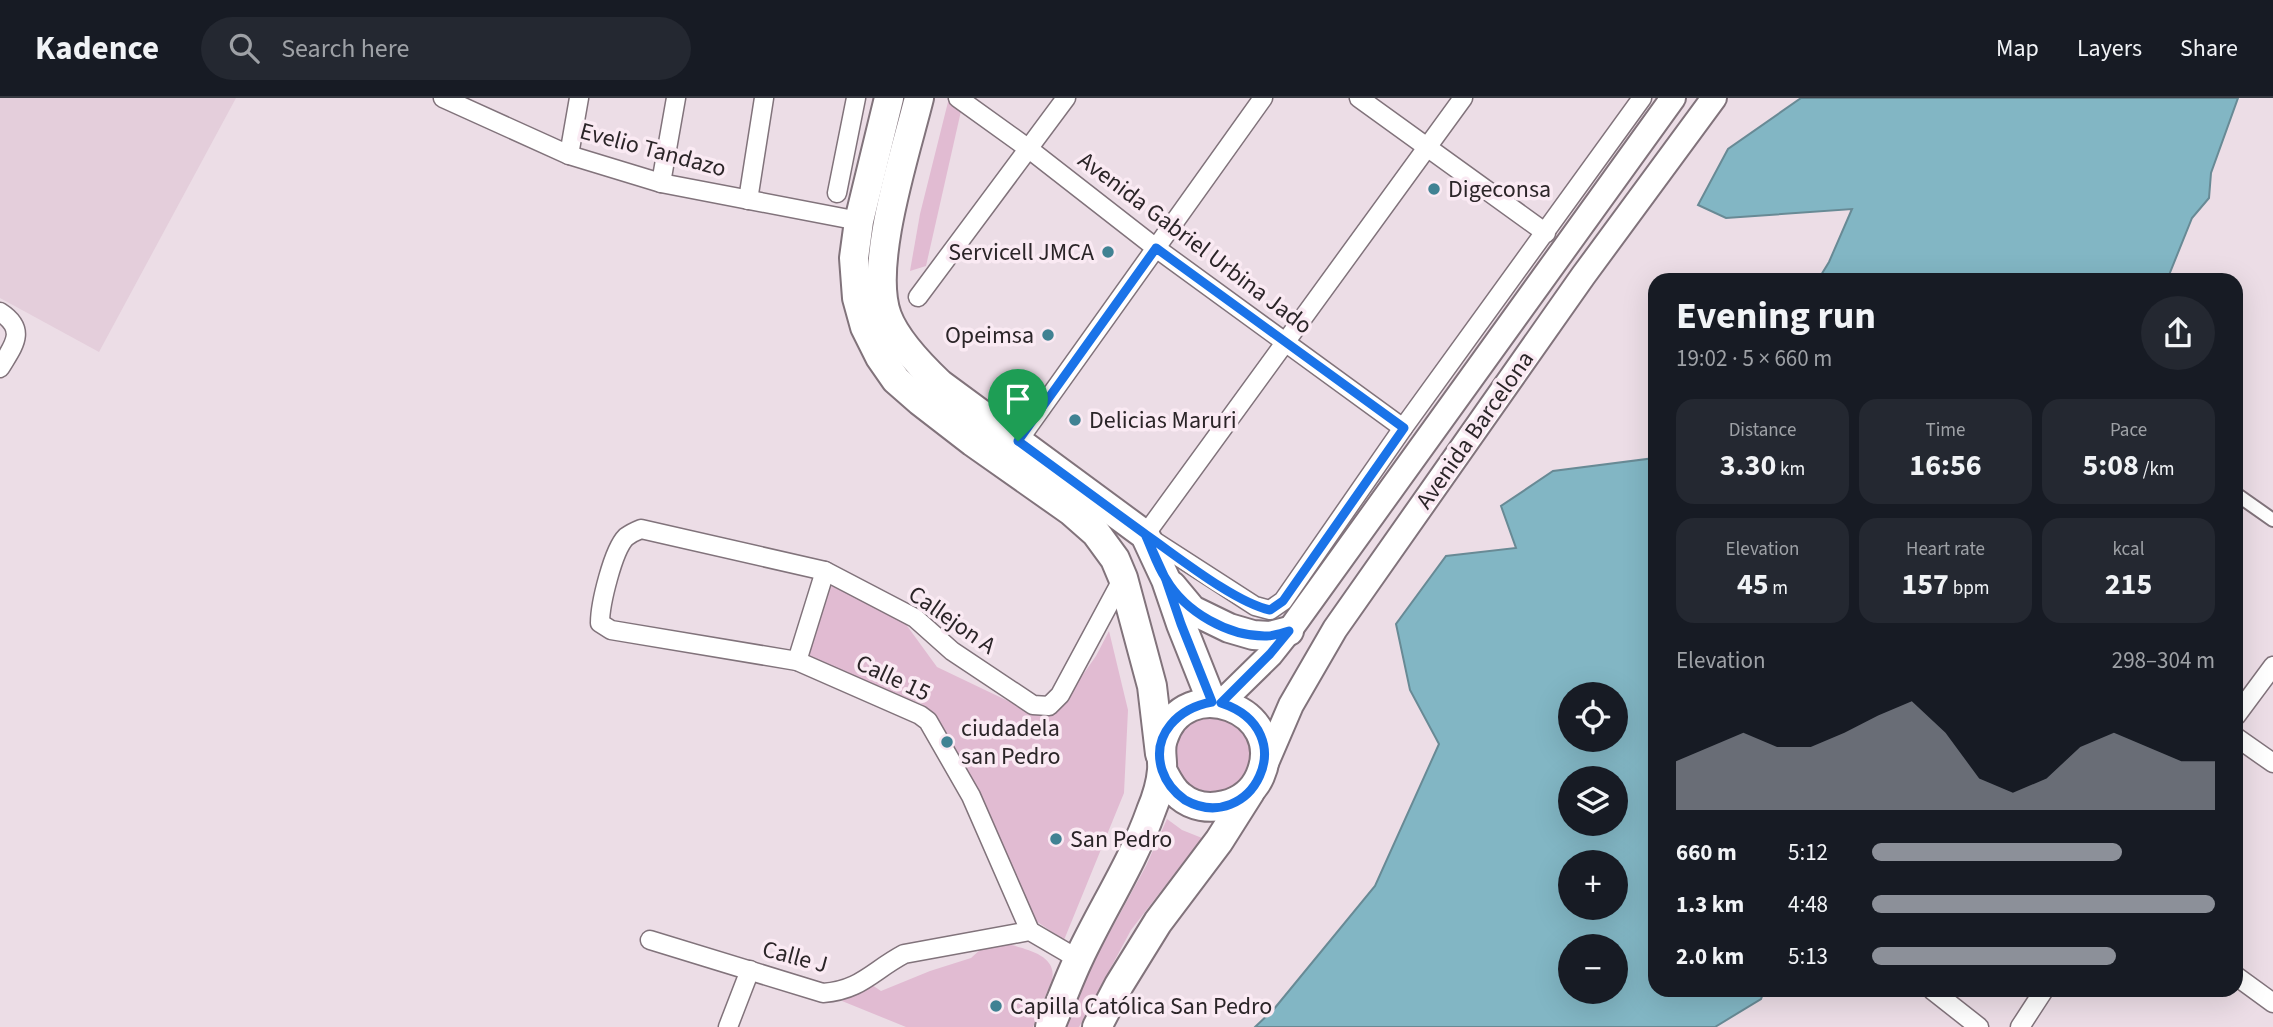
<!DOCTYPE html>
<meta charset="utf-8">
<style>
:root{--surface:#171b24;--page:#242831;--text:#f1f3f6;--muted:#9ea1a6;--line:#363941;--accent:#8c9099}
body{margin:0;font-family:"Source Sans 3",sans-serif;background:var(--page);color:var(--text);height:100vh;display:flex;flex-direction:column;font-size:26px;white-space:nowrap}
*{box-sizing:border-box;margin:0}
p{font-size:23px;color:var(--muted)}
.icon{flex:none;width:38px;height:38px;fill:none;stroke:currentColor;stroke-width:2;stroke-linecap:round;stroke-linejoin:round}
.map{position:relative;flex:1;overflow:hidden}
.side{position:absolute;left:1648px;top:175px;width:595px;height:724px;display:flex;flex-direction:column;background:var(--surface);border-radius:21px;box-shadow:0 7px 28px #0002}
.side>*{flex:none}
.controls{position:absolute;left:1558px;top:584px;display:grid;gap:14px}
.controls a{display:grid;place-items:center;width:70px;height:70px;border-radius:50%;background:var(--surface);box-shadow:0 7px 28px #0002;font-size:35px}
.pin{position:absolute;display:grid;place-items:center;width:60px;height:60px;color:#fff;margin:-72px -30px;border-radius:50% 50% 50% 0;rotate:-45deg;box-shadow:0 0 7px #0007}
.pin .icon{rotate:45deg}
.round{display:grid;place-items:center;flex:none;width:74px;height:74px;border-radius:37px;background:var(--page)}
.overview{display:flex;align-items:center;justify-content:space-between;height:119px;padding:0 28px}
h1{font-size:38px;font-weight:700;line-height:52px}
.figures{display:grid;grid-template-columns:repeat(3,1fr);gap:10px;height:119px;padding:7px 28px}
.figures div{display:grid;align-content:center;border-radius:18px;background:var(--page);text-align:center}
.figures b{font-size:30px;font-weight:700}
.figures small{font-size:19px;font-weight:400}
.figures p{font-size:19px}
.chart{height:196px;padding:14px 28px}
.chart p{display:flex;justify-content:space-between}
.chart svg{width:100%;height:126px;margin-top:7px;fill:var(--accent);opacity:.7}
ul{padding:0 28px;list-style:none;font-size:23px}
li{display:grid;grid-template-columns:112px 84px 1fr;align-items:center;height:52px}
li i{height:18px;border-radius:9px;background:var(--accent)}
header{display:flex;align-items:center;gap:42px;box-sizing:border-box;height:98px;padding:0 35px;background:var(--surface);border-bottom:2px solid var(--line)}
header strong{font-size:33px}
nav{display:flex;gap:38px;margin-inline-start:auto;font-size:24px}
.search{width:490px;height:63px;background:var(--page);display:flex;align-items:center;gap:18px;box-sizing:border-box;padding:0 24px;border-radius:38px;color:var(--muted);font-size:26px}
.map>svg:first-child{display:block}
</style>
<header>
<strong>Kadence</strong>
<div class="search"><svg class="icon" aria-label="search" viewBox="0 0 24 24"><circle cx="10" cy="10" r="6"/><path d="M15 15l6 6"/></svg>Search here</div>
<nav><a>Map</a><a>Layers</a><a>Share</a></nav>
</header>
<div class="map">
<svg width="2273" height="929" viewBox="0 0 2273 929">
<rect width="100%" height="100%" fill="#ecdde6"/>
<polygon fill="#e4cedb" points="0,0 236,0 99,254 0,200"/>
<g fill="#e1bbd2">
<polygon points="949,0 961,13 926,168 910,173 920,116"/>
<polygon points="830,487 905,525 937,569 1035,616 1056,615 1096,558 1109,533 1128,612 1124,695 1064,842 1036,823 1009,774 979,693 922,606 804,558"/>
<circle cx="1212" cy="657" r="38"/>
<polygon points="1167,721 1182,732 1202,740 1131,832 1079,929 1058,929 1146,768"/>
<path d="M 1005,845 C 1024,851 1058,856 1052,882 L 1033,929 L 906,929 L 842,903 L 869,885 L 881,893 L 930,873 L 971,860 L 981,851 Z"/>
</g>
<g fill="#82b6c4" stroke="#688a95" stroke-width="2" fill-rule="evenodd">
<polygon points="1801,0 2238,0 2211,75 2209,100 2192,120 2167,182 1818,182 1829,164 1852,111 1726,120 1698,107 1728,51"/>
<path d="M 1655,360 L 1656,892 L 1764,893 L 1761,901 L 1715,929 L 1255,929 L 1274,911 L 1375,788 L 1439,646 L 1410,592 L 1396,526 L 1446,458 L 1516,450 L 1501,408 L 1553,373 ZM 1570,597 L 1615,597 L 1615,642 L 1570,642 ZM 1570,681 L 1615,681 L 1615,726 L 1570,726 ZM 1570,765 L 1615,765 L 1615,810 L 1570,810 ZM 1570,849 L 1615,849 L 1615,894 L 1570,894 Z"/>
</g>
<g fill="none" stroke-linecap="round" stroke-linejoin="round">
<defs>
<polyline id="pedestrian" points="2236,396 2273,422"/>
<g id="minor">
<polyline points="443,0 569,57 661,85 859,123"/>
<polyline points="958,0 1029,51 1156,150 1403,330"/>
<polyline points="1359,0 1546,135"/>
<polyline points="1463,0 1145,437 1255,508 1270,512 1283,503 1403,330 1642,0"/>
<polyline points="569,57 579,0"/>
<polyline points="661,85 676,0"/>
<polyline points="837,95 856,0"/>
<polyline points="748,102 764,0"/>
<polyline points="918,199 1066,0"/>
<path d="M 0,214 C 28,232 13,248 0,270"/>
<polyline points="1018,343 1263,0"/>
<polyline points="797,563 825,473"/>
<polyline points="2236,618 2273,568"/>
<polyline points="2236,639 2273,665"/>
<path d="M 1030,833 L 971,698 L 928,623 L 920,617 L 797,563 L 611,532 L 600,525 C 600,506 613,452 626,439 C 630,436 636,433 641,431 L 825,473 L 915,520 L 952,553 L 1033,607 L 1049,608 L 1060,597 L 1123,480"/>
<path d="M 650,842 L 823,895 C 861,892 872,873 904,856 L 1030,833 L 1078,861"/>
<polyline points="2236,878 2273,905"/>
<polyline points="1932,892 1979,929"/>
<polyline points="728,929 750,872"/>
<polyline points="2020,929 2044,892"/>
</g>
<g id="secondary">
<polyline points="1221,605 1270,557 1289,533 1673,0"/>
<polyline points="1263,672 1291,607 1335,531 1583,178 1714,0"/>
</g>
<g id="primary">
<polyline points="889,0 859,123 854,160 857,200 865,229 880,259 896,282 920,303 973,344 1071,413 1096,435 1115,461 1123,480 1152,588 1160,656"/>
<path d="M 919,0 C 906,53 868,167 887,218 C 896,242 921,268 940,286 L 1145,437 L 1166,482 L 1181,526 L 1212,604"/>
<polyline points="1172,488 1192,512 1229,530 1253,537 1270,538 1289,533"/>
<path d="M 1050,929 C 1060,906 1068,883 1079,860 C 1102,811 1133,764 1151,713 C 1156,701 1161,685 1162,672 C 1163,661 1159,652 1163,641 C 1184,573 1289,611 1260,678 C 1247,708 1205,719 1180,698 C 1171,691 1167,681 1162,672"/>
<polyline points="1097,929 1119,887 1158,824 1219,743 1250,694"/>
</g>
</defs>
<use href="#pedestrian" stroke="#81737b" stroke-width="16"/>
<use href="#minor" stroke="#81737b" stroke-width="21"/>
<use href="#secondary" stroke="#81737b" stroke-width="28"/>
<use href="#primary" stroke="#81737b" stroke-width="32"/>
<use href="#pedestrian" stroke="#fff" stroke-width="12"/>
<use href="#minor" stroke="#fff" stroke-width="18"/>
<use href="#secondary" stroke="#fff" stroke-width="24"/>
<use href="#primary" stroke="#fff" stroke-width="28"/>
</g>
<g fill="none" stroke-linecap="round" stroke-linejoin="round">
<defs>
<path id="route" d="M 1018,343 L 1145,436 L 1166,482 L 1181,526 L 1212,604 C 1179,610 1151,636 1162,672 C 1166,684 1175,695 1185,702 C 1251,739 1306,633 1221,605 L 1270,556 L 1289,533 C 1282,535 1274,538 1267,538 C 1229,539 1185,514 1166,481 C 1157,468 1152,451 1145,436 C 1177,458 1234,504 1270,512 L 1283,503 L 1404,330 L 1156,150 L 1018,343"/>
</defs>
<use href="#route" stroke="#fff" stroke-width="14"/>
<use href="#route" stroke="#1a73e8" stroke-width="9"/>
</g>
<g fill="#408293" stroke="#faeaf3" stroke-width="2.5">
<circle cx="1434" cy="91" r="7"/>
<circle cx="1108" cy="154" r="7"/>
<circle cx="1048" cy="237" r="7"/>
<circle cx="1075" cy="322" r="7"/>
<circle cx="947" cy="644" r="7"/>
<circle cx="1056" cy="741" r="7"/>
<circle cx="996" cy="908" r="7"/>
</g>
<g text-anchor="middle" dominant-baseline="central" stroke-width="7" stroke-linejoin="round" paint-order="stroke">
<g font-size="24" fill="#2b2528" stroke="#faeaf3">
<text transform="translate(653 52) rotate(15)">Evelio Tandazo</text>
<text transform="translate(1195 145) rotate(37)">Avenida Gabriel Urbina Jado</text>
<text transform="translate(1475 332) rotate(-55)">Avenida Barcelona</text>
<text transform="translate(952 522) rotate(35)">Callejon A</text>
<text transform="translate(893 580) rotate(25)">Calle 15</text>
<text transform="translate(795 859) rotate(15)">Calle J</text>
</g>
<g font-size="24" fill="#2b2528" stroke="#faeaf3" text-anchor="start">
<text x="1448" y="91">Digeconsa</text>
<text x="1094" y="154" text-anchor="end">Servicell JMCA</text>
<text x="1034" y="237" text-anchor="end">Opeimsa</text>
<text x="1089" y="322">Delicias Maruri</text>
<text x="961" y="630">ciudadela<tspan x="961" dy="28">san Pedro</tspan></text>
<text x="1070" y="741">San Pedro</text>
<text x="1010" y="908">Capilla Católica San Pedro</text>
</g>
</g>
</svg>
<div class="controls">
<a><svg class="icon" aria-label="locate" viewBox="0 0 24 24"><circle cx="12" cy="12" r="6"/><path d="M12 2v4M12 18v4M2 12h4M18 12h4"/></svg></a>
<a><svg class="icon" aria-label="layers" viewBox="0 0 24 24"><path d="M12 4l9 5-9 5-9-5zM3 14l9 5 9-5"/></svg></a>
<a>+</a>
<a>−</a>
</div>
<div class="pin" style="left:1018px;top:343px;background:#1e9e55"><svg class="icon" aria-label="arrive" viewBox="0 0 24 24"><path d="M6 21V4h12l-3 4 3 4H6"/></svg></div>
<section class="side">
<div class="overview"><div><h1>Evening run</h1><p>19:02 · 5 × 660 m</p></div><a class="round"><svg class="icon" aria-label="share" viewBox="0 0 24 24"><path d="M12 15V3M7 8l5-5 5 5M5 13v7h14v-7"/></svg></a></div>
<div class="figures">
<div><p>Distance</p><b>3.30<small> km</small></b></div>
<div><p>Time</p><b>16:56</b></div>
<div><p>Pace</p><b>5:08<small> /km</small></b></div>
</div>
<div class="figures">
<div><p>Elevation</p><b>45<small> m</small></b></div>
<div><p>Heart rate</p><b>157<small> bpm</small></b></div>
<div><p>kcal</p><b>215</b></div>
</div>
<div class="chart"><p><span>Elevation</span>298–304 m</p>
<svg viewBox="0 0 160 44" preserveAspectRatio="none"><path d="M0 44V27L10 22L20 17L30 22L40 22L50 17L60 11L70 6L80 17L90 33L100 38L110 33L120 22L130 17L140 22L150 27L160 27V44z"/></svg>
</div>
<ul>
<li><b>660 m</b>5:12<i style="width:73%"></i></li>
<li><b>1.3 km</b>4:48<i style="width:100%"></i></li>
<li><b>2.0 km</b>5:13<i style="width:71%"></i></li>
</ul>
</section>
</div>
